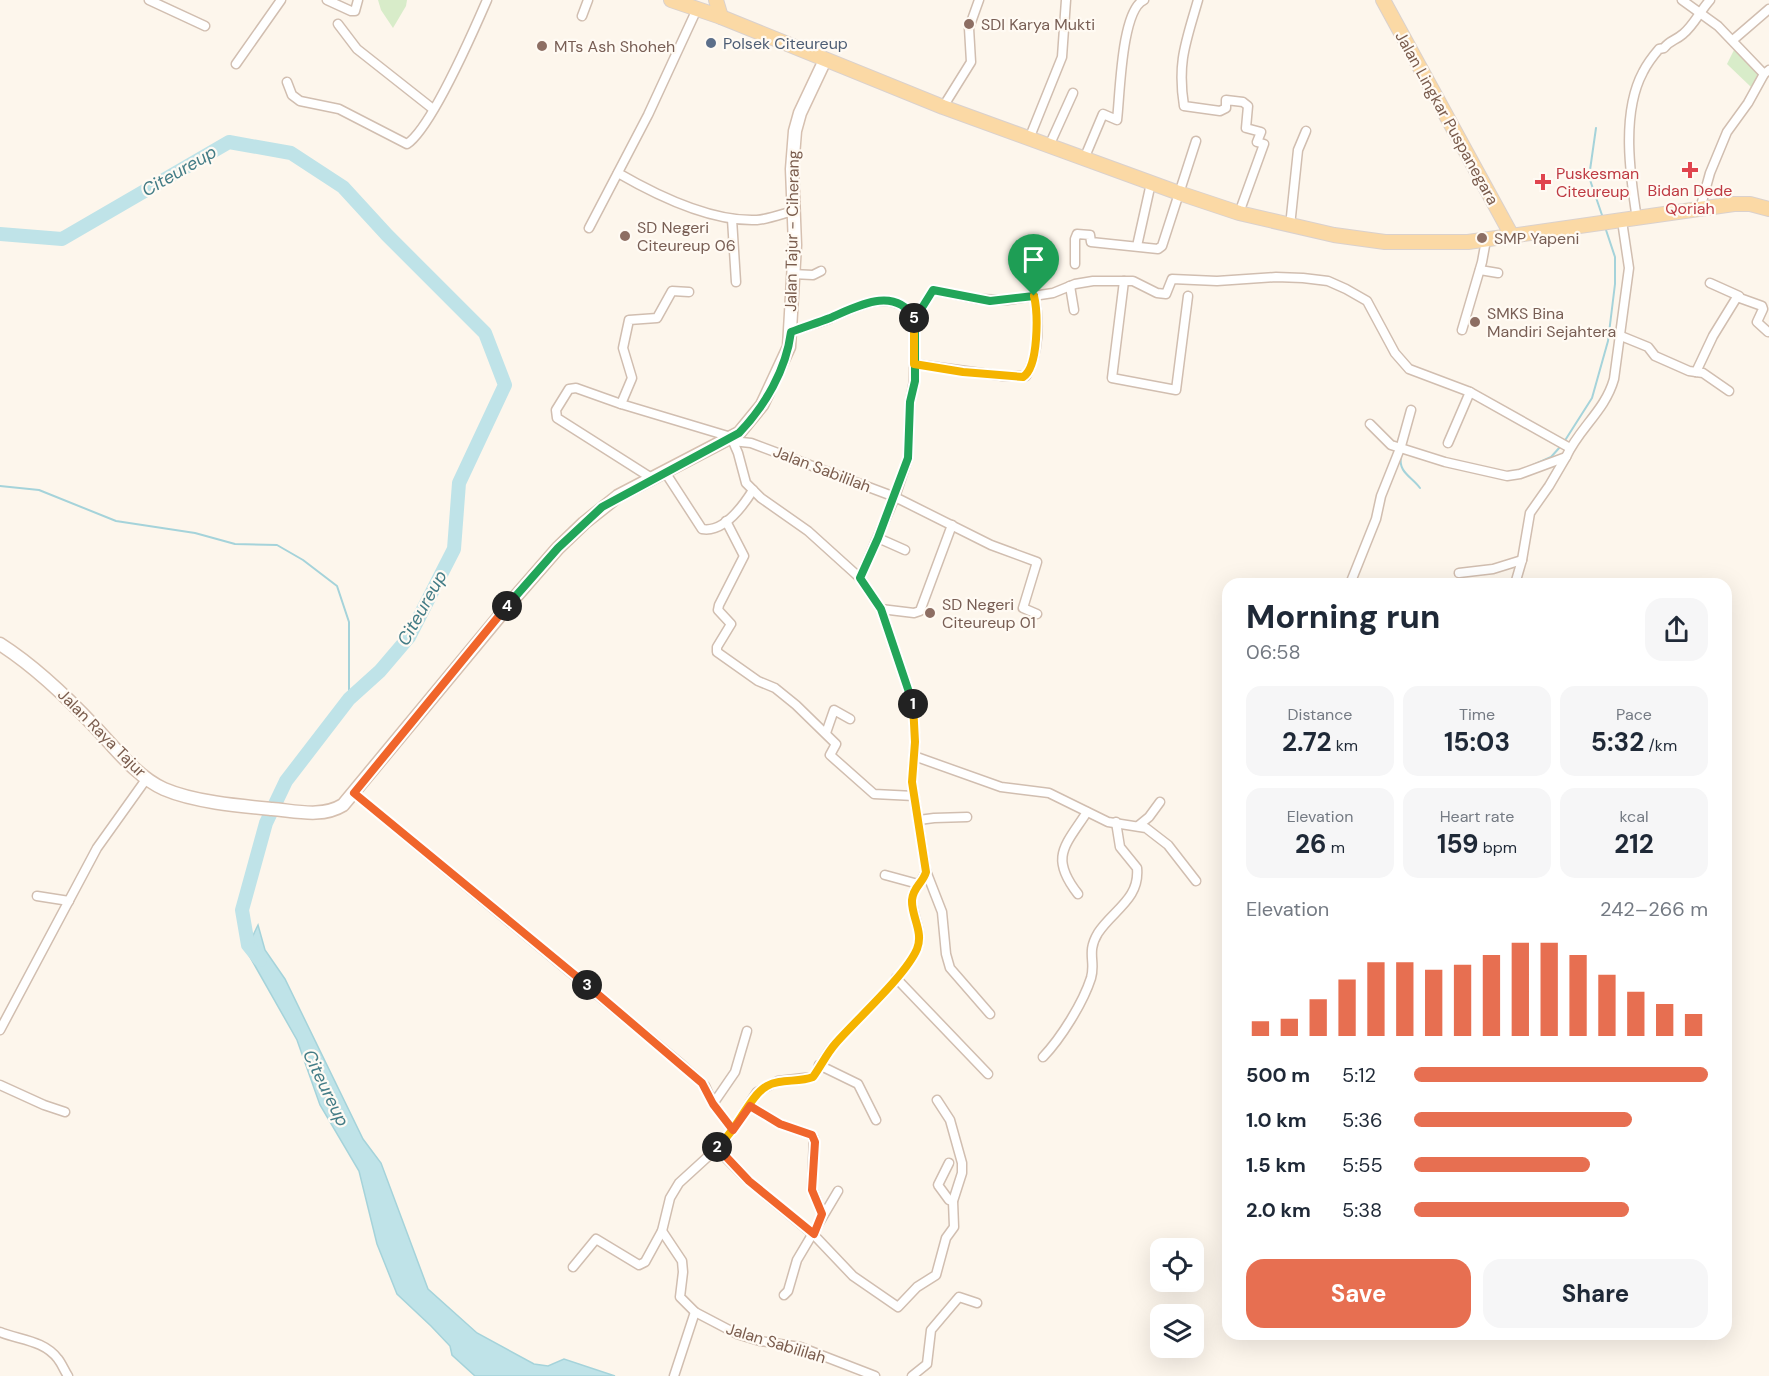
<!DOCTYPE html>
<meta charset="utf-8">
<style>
:root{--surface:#fff;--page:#f6f6f7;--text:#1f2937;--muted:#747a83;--accent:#e76f51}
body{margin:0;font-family:"DM Sans",sans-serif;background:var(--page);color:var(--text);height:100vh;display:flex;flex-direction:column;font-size:22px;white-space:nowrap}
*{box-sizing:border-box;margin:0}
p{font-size:20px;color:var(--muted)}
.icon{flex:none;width:33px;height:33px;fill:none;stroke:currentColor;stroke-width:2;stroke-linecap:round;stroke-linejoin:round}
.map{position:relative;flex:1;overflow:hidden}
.side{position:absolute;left:1222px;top:578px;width:510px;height:762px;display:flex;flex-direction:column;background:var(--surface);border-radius:18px;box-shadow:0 6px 24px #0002}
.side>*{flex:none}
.controls{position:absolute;left:1150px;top:1238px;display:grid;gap:12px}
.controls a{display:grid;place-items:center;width:54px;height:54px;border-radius:12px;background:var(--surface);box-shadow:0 6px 24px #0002;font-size:30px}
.pin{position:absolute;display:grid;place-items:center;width:51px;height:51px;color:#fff;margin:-62px -26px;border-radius:50% 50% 50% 0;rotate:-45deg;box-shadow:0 0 6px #0007}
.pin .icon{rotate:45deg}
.km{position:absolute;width:30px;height:30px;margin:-15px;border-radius:50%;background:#222;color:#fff;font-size:16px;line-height:30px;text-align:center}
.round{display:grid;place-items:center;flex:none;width:63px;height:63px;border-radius:18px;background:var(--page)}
.headline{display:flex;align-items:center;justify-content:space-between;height:102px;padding:0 24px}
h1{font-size:33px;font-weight:700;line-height:45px}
.metrics{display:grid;grid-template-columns:repeat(3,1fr);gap:9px;height:102px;padding:6px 24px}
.metrics div{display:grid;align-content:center;border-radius:15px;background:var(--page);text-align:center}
.metrics b{font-size:26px;font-weight:700}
.metrics small{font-size:16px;font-weight:400}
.metrics p{font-size:16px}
.chart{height:168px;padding:12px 24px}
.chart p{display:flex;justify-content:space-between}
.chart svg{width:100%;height:108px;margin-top:6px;stroke:var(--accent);stroke-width:6}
.button{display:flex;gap:12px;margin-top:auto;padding:12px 24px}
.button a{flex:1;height:69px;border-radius:18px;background:var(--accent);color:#fff;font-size:24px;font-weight:700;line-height:69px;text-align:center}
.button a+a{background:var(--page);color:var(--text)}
ul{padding:0 24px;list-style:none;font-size:20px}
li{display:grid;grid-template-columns:96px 72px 1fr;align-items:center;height:45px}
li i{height:15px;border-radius:8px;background:var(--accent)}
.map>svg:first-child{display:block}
</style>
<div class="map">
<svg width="1769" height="1376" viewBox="0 0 1769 1376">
<rect width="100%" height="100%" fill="#fdf6ec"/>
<g fill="#d8ecc9">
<polygon points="378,0 407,0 406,6 393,28 381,10"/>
<polygon points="1735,48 1760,74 1751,87 1727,64"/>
</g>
<polygon fill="#bfe3e8" stroke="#a5d3da" stroke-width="1.5" points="258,925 265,950 285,979 363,1139 381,1163 428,1289 477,1333 534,1364 548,1366 564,1359 615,1376 475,1376 452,1355 450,1346 431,1326 397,1294 377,1244 359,1171 320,1105 297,1040 246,950"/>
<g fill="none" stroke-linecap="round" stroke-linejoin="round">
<g stroke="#a5d3da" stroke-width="2">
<polyline points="1596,128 1589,177 1603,218"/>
<polyline points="1564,442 1592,398 1608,341 1615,284 1615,257 1605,227"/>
<path d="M 1401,457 C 1398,472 1412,477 1420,488"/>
<polyline points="1533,465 1551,457 1560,447"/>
<polyline points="0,486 39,490 116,521 195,533 235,544 277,545 303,560 337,586 349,622 349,699"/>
</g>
<polyline stroke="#bfe3e8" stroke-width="14" points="0,234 62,239 229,142 291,153 343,187 387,235 485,333 505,385 459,483 454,549 409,637 380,671 349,699 286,781 266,823 242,910 248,945 260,960"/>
<defs>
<g id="minor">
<polyline points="149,0 205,26"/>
<polyline points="327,0 351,11 355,11 358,0"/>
<path d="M 1198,0 C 1186,42 1177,62 1184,106 L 1220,111 L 1226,108 L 1226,100 L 1243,102 L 1248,106 L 1246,128 L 1261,132 L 1257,142 L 1264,144 L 1239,213"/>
<polyline points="1682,0 1718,26 1764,74"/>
<polyline points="582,16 588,0"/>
<polyline points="338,24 357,49 433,109"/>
<polyline points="1733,40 1769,9"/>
<polyline points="236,64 281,0"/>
<path d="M 287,82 L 292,95 L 300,101 L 339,109 L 407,144 C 431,128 474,30 487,0"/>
<polyline points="943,107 971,62 969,28 979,0"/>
<polyline points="1029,139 1062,57 1066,0"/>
<polyline points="1049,146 1073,93"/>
<path d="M 1084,159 L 1103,114 L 1117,120 C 1120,97 1121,10 1144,0"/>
<path d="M 618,173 C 656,195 712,222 757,220 C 769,219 782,214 793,211"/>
<polyline points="1700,209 1710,173 1727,132 1748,103 1764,74 1769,70"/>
<polyline points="732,219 736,282"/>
<path d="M 1637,219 C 1630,175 1621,113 1643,72 C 1647,64 1653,56 1659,49 L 1664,48 C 1670,40 1675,41 1683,34 C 1694,25 1700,11 1710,0"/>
<polyline points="1290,226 1298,150 1306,131"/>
<polyline points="589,228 648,115 697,9"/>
<polyline points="1137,246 1151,183"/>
<polyline points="1075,264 1075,239 1077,234 1090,235 1091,242 1158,249 1162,246 1196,141"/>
<polyline points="1480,270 1498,273"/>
<polyline points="792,274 813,275 821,271"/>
<polyline points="1124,281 1112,378 1176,390 1188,296"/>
<polyline points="1710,283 1739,296"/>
<polyline points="1070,286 1074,310"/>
<polyline points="915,319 933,290 978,299 1007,300 1053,293 1075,284 1093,281 1133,281 1157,293 1166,294 1172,279 1217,281 1276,277 1303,278 1328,281 1346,289 1367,301 1395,353 1409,369 1470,392 1570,448"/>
<polyline points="1462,330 1482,262 1486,240"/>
<path d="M 791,332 C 804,327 818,323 831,318 C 857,306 895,286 915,319 L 914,381 L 910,402 L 908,458 L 895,497 L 860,578"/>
<polyline points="1621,336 1648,347 1655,356 1689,371 1703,373 1729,391"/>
<path d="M 914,364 L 1003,376 L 1026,376 C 1039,354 1040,320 1034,296"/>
<polyline points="1696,372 1713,336 1737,297 1762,306 1763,309 1757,322 1768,332"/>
<polyline points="621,404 632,378 623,348 629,320 657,318 672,291 689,292"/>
<path d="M 1370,424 L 1391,445 L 1445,462 L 1507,476 L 1520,474 L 1566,457 C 1579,428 1605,411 1614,379 L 1629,268 L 1622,221"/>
<polyline points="732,441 751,443 895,497 991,545 1037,562 1023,608 1037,614"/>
<polyline points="1448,443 1470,392"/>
<path d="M 665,472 L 702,529 C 724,533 743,506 753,490"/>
<path d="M 653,479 L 557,418 L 556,410 L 569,389 L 576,388 L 621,404 L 731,437 L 738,453 L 746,483 L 761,498 L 808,531 L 860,578 L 881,609 L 913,704 L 915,742 L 912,782 L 926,871 C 923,882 913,887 912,900 C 912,916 924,932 917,949 C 906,975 857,1019 836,1043 C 826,1053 821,1066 813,1077 L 778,1081 L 757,1092 L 725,1141 L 679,1183 L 670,1198 L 662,1231 L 682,1261 L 683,1272 L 680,1297 L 695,1312 L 737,1334 L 760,1341 L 800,1347 L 875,1376"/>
<polyline points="726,521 744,556 719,605 718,610 731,624 717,647 717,652 758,681 775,688 796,705 836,744 830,755 874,794 914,796"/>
<polyline points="878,538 905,550"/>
<polyline points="1459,573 1493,569 1522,560"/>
<polyline points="1350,584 1376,519 1381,496 1401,446 1411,410"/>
<polyline points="1515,584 1522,560 1530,513 1549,486 1566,457"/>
<polyline points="881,609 914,613 920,611 952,525"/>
<polyline points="826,733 834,710 850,719"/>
<polyline points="914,756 1001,787 1049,793 1108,822 1146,828 1168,845 1196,881"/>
<polyline points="354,793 681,1064 705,1086 713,1104 733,1130"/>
<polyline points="919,820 934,818 967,817"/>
<polyline points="1138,826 1149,817 1160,802"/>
<polyline points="926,871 942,912 946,954 950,968 990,1014"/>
<polyline points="885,875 918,884"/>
<path d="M 1078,894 C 1049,857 1065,846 1087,812"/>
<polyline points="37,896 69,901"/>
<polyline points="896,978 988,1074"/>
<polyline points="0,1030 97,848 147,778"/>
<path d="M 1043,1057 C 1061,1038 1083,1003 1091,978 C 1096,961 1086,953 1098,933 C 1113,910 1140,899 1137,868 L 1120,847 L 1116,822"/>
<polyline points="819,1065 858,1084 876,1120"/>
<polyline points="0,1085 44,1105 65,1112"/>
<polyline points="713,1104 735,1072 747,1031"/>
<polyline points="750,1106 780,1124 809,1134 814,1138 812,1189 822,1214"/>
<polyline points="716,1148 749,1181 814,1235 853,1276 898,1307 917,1287 936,1275 946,1238 954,1227 953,1201 962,1173 962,1163 950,1120 937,1100"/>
<polyline points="949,1163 938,1185 949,1200 953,1201"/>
<polyline points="573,1267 596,1239 639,1265 645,1262 662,1231"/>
<polyline points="784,1295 788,1291 797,1260 838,1191"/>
<path d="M 0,1332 C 19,1340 44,1340 58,1359 C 62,1364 64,1370 68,1376"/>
<polyline points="674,1376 695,1312"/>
<polyline points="912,1376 927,1364 931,1330 959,1297 977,1303"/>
</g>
<path id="secondary" d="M 0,644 C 36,667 67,697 96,728 C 116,749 137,777 164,789 C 194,802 240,806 272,809 C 296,811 322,818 343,805 L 517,595 L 558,548 L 584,523 L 618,496 L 739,433 L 762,405 L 789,347 L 795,245 L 792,169 L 795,131 L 800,113 L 825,60"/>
<g id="primary">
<polyline points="671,0 721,17 943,107 1179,193 1239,213 1334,235 1385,242 1468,242 1734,204 1750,204 1769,209"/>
<polyline points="716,0 721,17"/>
<polyline points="1383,0 1512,236"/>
</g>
</defs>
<use href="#minor" stroke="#d1beb0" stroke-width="11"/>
<use href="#secondary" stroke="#d6c0b0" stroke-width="15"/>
<use href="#primary" stroke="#dad1cd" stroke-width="16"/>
<use href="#minor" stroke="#fff" stroke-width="8"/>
<use href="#secondary" stroke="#fff" stroke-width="12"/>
<use href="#primary" stroke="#fbd9a5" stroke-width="14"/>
</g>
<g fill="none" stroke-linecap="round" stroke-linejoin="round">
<defs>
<polyline id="split-1" points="913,704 881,609 860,578 878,538 908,458 910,402 915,381 915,319 933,290 990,301 1034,296"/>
<path id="split-2" d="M 717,1147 C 737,1131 749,1096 767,1086 C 781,1078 798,1083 813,1077 C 821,1066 827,1053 836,1043 C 857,1019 906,975 917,949 C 924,932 911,916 912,900 C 913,887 923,883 926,872 L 912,782 L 915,742 L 913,704"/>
<polyline id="split-3" points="587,985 702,1083 713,1104 733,1130 750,1106 780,1124 812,1135 815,1142 812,1190 822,1214 814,1234 749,1181 717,1147"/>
<polyline id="split-4" points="507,606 354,793 587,985"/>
<path id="split-5" d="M 507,606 L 558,548 L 602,507 L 739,433 C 765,406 786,370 791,332 C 804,327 817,323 830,318 C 856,307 894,285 914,318"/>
<path id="split-6" d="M 914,318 L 914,364 L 963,372 L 1023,377 C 1039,367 1038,313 1034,296"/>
</defs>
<use href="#split-1" stroke="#fff" stroke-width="12"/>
<use href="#split-2" stroke="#fff" stroke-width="12"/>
<use href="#split-3" stroke="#fff" stroke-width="12"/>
<use href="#split-4" stroke="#fff" stroke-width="12"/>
<use href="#split-5" stroke="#fff" stroke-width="12"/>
<use href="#split-6" stroke="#fff" stroke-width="12"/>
<use href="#split-1" stroke="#22a559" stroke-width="8"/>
<use href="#split-2" stroke="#f5b400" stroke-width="8"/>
<use href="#split-3" stroke="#f0652b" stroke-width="8"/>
<use href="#split-4" stroke="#f0652b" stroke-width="8"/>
<use href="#split-5" stroke="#22a559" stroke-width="8"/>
<use href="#split-6" stroke="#f5b400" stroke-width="8"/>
</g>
<g fill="#8d6e63" stroke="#fffaf3" stroke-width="2">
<circle cx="969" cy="24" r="6"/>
<circle cx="542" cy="46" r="6"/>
<circle cx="625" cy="236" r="6"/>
<circle cx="1482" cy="238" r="6"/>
<circle cx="1475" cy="322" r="6"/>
<circle cx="930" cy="613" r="6"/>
</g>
<circle fill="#5c6f8a" stroke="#fffaf3" stroke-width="2" cx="711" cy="43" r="6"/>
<g fill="#e0444e" stroke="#fffaf3" stroke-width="2">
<path d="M1687 161h6v6h6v6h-6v6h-6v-6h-6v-6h6z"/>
<path d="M1540 173h6v6h6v6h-6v6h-6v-6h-6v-6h6z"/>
</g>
<g text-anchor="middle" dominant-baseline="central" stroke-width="4.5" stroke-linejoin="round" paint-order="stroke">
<g font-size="16" fill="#785e54" stroke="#fffaf3" text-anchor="start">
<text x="981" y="24">SDI Karya Mukti</text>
<text x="554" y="46">MTs Ash Shoheh</text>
<text x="637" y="227">SD Negeri<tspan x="637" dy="18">Citeureup 06</tspan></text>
<text x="1494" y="238">SMP Yapeni</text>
<text x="1487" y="313">SMKS Bina<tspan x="1487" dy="18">Mandiri Sejahtera</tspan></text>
<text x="942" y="604">SD Negeri<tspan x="942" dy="18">Citeureup 01</tspan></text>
</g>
<g font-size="16" fill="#4e5e75" stroke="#fffaf3" text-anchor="start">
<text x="723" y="43">Polsek Citeureup</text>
</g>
<g font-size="16" fill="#7a5c4d" stroke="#fffaf3">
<text transform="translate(1447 118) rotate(61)">Jalan Lingkar Puspanegara</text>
<text transform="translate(792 231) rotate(-89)">Jalan Tajur - Ciherang</text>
<text transform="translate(822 469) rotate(21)">Jalan Sabililah</text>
<text transform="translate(102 733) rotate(45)">Jalan Raya Tajur</text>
<text transform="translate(776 1343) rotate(17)">Jalan Sabililah</text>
</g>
<g font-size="16" fill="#be3a42" stroke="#fffaf3" text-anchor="start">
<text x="1556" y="173">Puskesman<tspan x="1556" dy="18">Citeureup</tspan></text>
<text x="1690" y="190" text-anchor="middle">Bidan Dede<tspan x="1690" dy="18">Qoriah</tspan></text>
</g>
<g font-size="18" font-style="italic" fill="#437c86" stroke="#fffaf3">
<text transform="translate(179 171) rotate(-30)">Citeureup</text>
<text transform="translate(422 608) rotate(-61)">Citeureup</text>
<text transform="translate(326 1088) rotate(64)">Citeureup</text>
</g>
</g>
</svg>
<div class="controls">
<a><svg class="icon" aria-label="locate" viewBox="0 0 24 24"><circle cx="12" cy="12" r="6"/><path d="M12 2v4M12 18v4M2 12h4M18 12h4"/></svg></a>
<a><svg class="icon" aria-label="layers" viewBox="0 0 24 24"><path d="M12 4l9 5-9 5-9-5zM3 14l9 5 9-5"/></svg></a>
</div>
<div class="pin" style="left:1034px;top:296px;background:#1e9e55"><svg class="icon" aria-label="arrive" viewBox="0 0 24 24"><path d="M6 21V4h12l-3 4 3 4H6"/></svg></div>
<b class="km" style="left:913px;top:704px">1</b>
<b class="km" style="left:717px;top:1147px">2</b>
<b class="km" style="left:587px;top:985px">3</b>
<b class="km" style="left:507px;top:606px">4</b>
<b class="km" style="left:914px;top:318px">5</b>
<section class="side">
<div class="headline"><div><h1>Morning run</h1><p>06:58</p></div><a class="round"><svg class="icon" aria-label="share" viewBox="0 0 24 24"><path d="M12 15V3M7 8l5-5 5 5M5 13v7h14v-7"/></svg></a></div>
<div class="metrics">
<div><p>Distance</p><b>2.72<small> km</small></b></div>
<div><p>Time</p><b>15:03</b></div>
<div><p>Pace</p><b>5:32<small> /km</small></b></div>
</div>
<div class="metrics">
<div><p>Elevation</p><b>26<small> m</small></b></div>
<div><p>Heart rate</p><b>159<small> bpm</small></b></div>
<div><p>kcal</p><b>212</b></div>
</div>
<div class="chart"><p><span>Elevation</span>242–266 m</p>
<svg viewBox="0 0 160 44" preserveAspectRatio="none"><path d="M5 44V38M15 44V37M25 44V29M35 44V21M45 44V14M55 44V14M65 44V17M75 44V15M85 44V11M95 44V6M105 44V6M115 44V11M125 44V19M135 44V26M145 44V31M155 44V35"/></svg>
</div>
<ul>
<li><b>500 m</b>5:12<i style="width:100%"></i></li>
<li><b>1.0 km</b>5:36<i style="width:74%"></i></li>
<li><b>1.5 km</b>5:55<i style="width:60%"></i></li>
<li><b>2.0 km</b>5:38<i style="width:73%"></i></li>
</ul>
<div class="button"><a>Save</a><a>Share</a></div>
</section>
</div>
